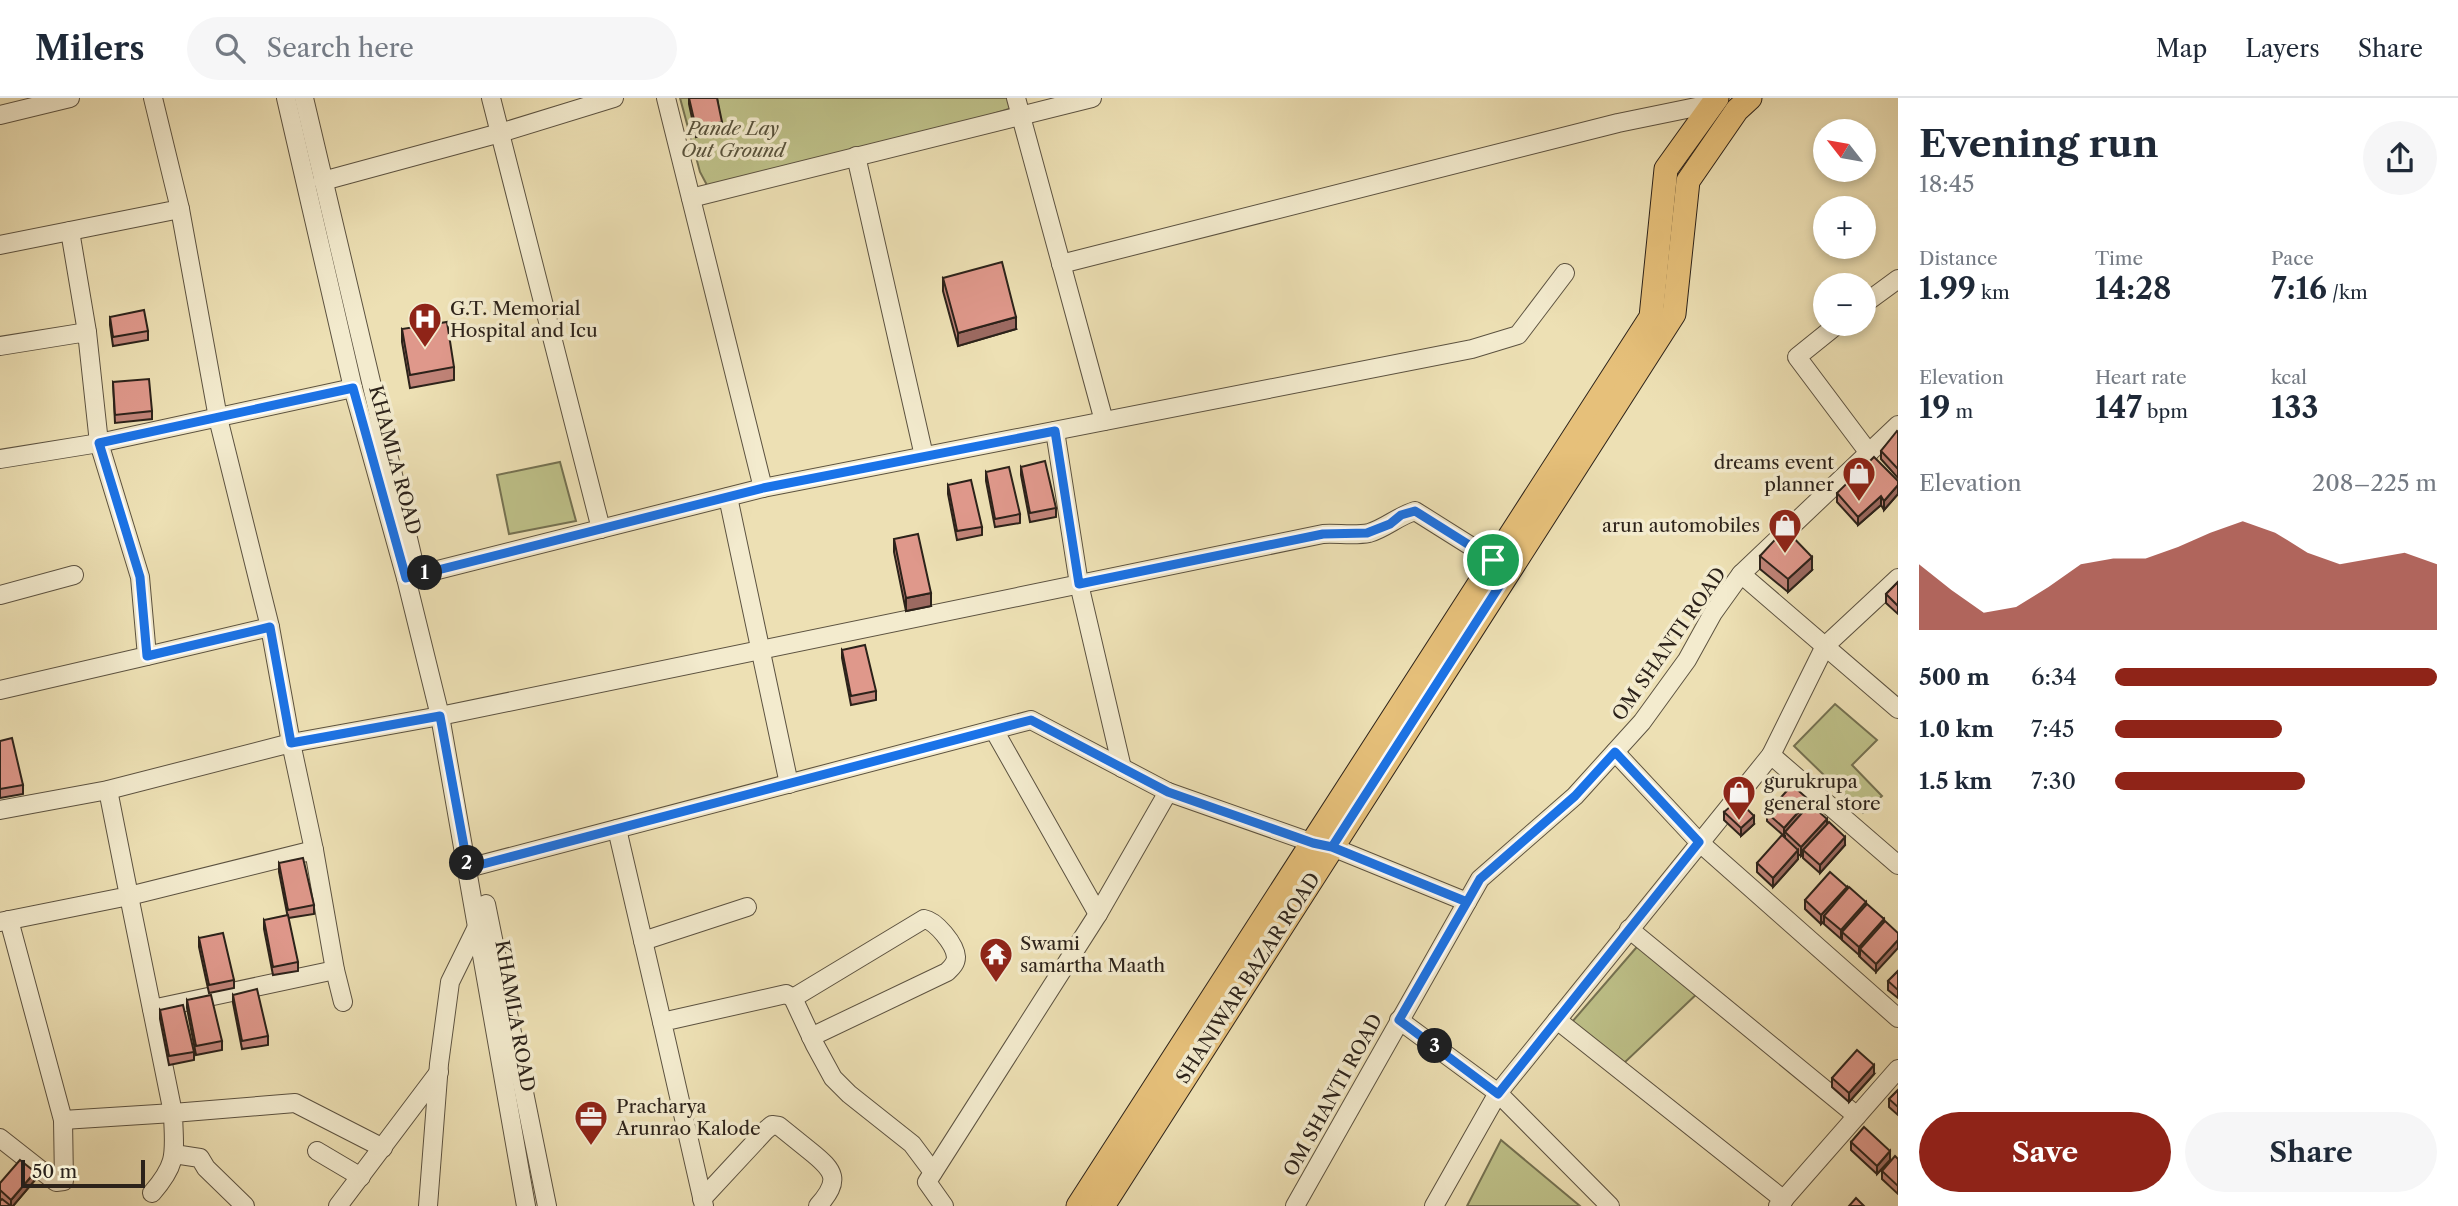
<!DOCTYPE html>
<meta charset="utf-8">
<style>
:root{--surface:#fff;--page:#f6f6f7;--text:#1f2937;--muted:#747a83;--line:#e0e1e3;--accent:#8f2418}
body{margin:0;font-family:"Libre Caslon Text",serif;background:var(--page);color:var(--text);height:100vh;display:flex;flex-direction:column;font-size:26px;white-space:nowrap}
*{box-sizing:border-box;margin:0}
p{font-size:23px;color:var(--muted)}
.icon{flex:none;width:38px;height:38px;fill:none;stroke:currentColor;stroke-width:2;stroke-linecap:round;stroke-linejoin:round}
.map{position:relative;flex:1;overflow:hidden}
.side{display:flex;flex-direction:column;background:var(--surface);width:560px}
.side>*{flex:none}
.needle{width:46px;rotate:301deg}
.buttons{position:absolute;left:1813px;top:21px;display:grid;gap:14px}
.buttons a{display:grid;place-items:center;width:63px;height:63px;border-radius:50%;background:var(--surface);box-shadow:0 4px 10px #0003;font-size:35px}
.scale{position:absolute;left:21px;bottom:18px;width:124px;box-sizing:border-box;padding-left:7px;border:4px solid #2c221a;border-top:0;font-size:19px;line-height:24px;white-space:nowrap;color:#2c221a;-webkit-text-stroke:5px #f3ebce;paint-order:stroke}
.pin{position:absolute;display:grid;place-items:center;width:60px;height:60px;color:#fff;margin:-30px;border:4px solid #fff;border-radius:50%;box-shadow:0 2px 7px #0007}
.km{position:absolute;width:35px;height:35px;margin:-18px;border-radius:50%;background:#222;color:#fff;font-size:19px;line-height:35px;text-align:center}
.round{display:grid;place-items:center;flex:none;width:74px;height:74px;border-radius:37px;background:var(--page)}
.summary{display:flex;align-items:center;justify-content:space-between;height:119px;padding:0 21px}
h1{font-size:38px;font-weight:700;line-height:52px}
.figures{display:grid;grid-template-columns:repeat(3,1fr);gap:10px;height:119px;padding:7px 21px}
.figures div{display:grid;align-content:center}
.figures b{font-size:30px;font-weight:700}
.figures small{font-size:19px;font-weight:400}
.figures p{font-size:19px}
.chart{height:196px;padding:14px 21px}
.chart p{display:flex;justify-content:space-between}
.chart svg{width:100%;height:126px;margin-top:7px;fill:var(--accent);opacity:.7}
.button{display:flex;gap:14px;margin-top:auto;padding:14px 21px}
.button a{flex:1;height:80px;border-radius:42px;background:var(--accent);color:#fff;font-size:28px;font-weight:700;line-height:80px;text-align:center}
.button a+a{background:var(--page);color:var(--text)}
ul{padding:0 21px;list-style:none;font-size:23px}
li{display:grid;grid-template-columns:112px 84px 1fr;align-items:center;height:52px}
li i{height:18px;border-radius:9px;background:var(--accent)}
header{display:flex;align-items:center;gap:42px;box-sizing:border-box;height:98px;padding:0 35px;background:var(--surface);border-bottom:2px solid var(--line)}
header strong{font-size:33px}
nav{display:flex;gap:38px;margin-inline-start:auto;font-size:24px}
.search{width:490px;height:63px;background:var(--page);display:flex;align-items:center;gap:18px;box-sizing:border-box;padding:0 24px;border-radius:38px;color:var(--muted);font-size:26px}
main{display:flex;flex:1;min-height:0}
.map>svg:first-child{display:block}
</style>
<header>
<strong>Milers</strong>
<div class="search"><svg class="icon" aria-label="search" viewBox="0 0 24 24"><circle cx="10" cy="10" r="6"/><path d="M15 15l6 6"/></svg>Search here</div>
<nav><a>Map</a><a>Layers</a><a>Share</a></nav>
</header>
<main>
<div class="map">
<svg width="1898" height="1108" viewBox="0 0 1898 1108">
<rect width="100%" height="100%" fill="#ede0b4"/>
<filter id="stains"><feTurbulence type="fractalNoise" baseFrequency=".00286" numOctaves="4"/><feColorMatrix values="0 0 0 0 .2 0 0 0 0 .09 0 0 0 0 .02 0 0 0 .5 -.17"/></filter>
<radialGradient id="worn" r=".72"><stop offset=".6" stop-color="#630" stop-opacity="0"/><stop offset="1" stop-color="#630" stop-opacity=".3"/></radialGradient>
<g fill="#bec189" stroke="#757252" stroke-width="2">
<polygon points="680,0 1010,0 1012,10 974,22 708,89 700,74"/>
<polygon points="560,364 576,423 509,436 497,377"/>
<polygon points="1835,606 1877,642 1852,667 1882,698 1863,715 1794,648"/>
<polygon points="1642,843 1702,891 1622,967 1572,924"/>
<polygon points="1501,1042 1580,1108 1467,1108"/>
</g>
<g fill="none" stroke-linecap="round" stroke-linejoin="round">
<defs>
<g id="minor">
<polyline points="286,0 353,290 406,480 440,618 526,1108"/>
<polyline points="304,0 415,470"/>
<polyline points="491,0 601,431"/>
<polyline points="666,0 763,390"/>
<polyline points="1016,0 1104,323"/>
<polyline points="0,17 70,0"/>
<polyline points="856,58 924,358"/>
<polyline points="323,83 500,35 614,0"/>
<polyline points="691,100 1092,0"/>
<path d="M 180,111 L 218,320 L 270,529 L 291,645 L 440,618 L 1323,436 C 1337,435 1355,438 1369,435 C 1386,430 1398,418 1415,413 L 1504,469"/>
<polyline points="70,133 87,234"/>
<polyline points="0,147 180,111 153,0"/>
<polyline points="1061,166 1618,25 1711,6"/>
<polyline points="1864,206 1898,181"/>
<polyline points="1838,226 1797,259 1869,355"/>
<polyline points="0,248 87,234 99,345 140,479 147,558 0,592"/>
<polyline points="1055,333 1079,486 1122,670"/>
<polyline points="0,361 99,345 353,290"/>
<polyline points="728,399 789,686"/>
<polyline points="1741,476 1898,327"/>
<polyline points="406,480 763,390 1472,251 1518,237 1565,175"/>
<polyline points="0,497 74,477"/>
<polyline points="147,558 270,529"/>
<polyline points="994,632 1098,816"/>
<polyline points="1615,654 1699,744 1898,920"/>
<polyline points="1771,657 1825,548 1898,480"/>
<polyline points="0,712 108,692 291,645 314,752 335,872 343,904"/>
<polyline points="617,731 662,924"/>
<polyline points="468,770 1031,622 1168,694 1313,745 1332,749 1467,804"/>
<polyline points="486,806 547,1108"/>
<polyline points="0,824 129,798 108,692"/>
<polyline points="1629,831 1857,1018"/>
<polyline points="643,843 747,809"/>
<path d="M 793,900 L 924,821 C 936,823 955,846 956,859 C 956,866 951,870 947,874 L 811,939"/>
<polyline points="152,911 335,872"/>
<polyline points="1399,922 1498,995 1434,1108"/>
<polyline points="1557,922 1784,1102"/>
<polyline points="63,1022 173,1015 129,798 314,752"/>
<polyline points="0,1040 56,1084 64,1083 63,1022 9,822"/>
<polyline points="317,1053 361,1079"/>
<polyline points="174,1056 200,1060 206,1070 245,1108"/>
<path d="M 152,1095 C 179,1064 174,1054 173,1015 L 295,1005 L 383,1050"/>
<path d="M 702,1101 L 766,1032 L 772,1027 L 779,1028 C 789,1036 800,1045 810,1053 C 835,1073 841,1082 818,1108"/>
<polyline points="338,1108 439,974"/>
<polyline points="428,1108 439,966 450,884 478,827"/>
<polyline points="704,1108 662,924 786,896 793,900 815,947 833,980 849,996 912,1046 933,1074"/>
<polyline points="944,1108 927,1084 1098,816 1168,694"/>
<polyline points="1295,1108 1480,781 1575,698 1642,624 1687,562 1713,515 1741,476 1898,611"/>
<polyline points="1610,1108 1498,995 1771,657 1898,767"/>
<polyline points="1778,1108 1898,971"/>
</g>
<g id="major">
<polyline points="1078,1108 1651,219 1666,71 1717,0"/>
<polyline points="1103,1108 1674,216 1688,83 1737,12 1750,0"/>
</g>
</defs>
<use href="#minor" stroke="#5c5240" stroke-width="20"/>
<use href="#major" stroke="#2c221a" stroke-width="25"/>
<use href="#minor" stroke="#f3ebce" stroke-width="18"/>
<use href="#major" stroke="#e6c07a" stroke-width="23"/>
</g>
<g fill="#c08378" stroke="#2c221a" stroke-width="2">
<polygon points="689,0 717,0 722,33 696,39 689,6"/>
<polygon points="943,180 1016,231 958,248 943,193"/>
<polygon points="110,219 148,233 148,242 113,248 110,227"/>
<polygon points="402,231 454,269 454,282 410,290 402,244"/>
<polygon points="113,284 152,313 152,321 115,325"/>
<polygon points="1898,334 1898,380 1881,361 1881,353"/>
<polygon points="1021,369 1056,410 1056,419 1030,424 1021,377"/>
<polygon points="986,374 1020,416 1020,425 995,429 986,383"/>
<polygon points="1898,383 1898,396 1884,412 1881,407 1858,427 1837,404 1837,395"/>
<polygon points="948,387 982,429 982,437 957,442 948,396"/>
<polygon points="894,441 931,508 906,513 894,454"/>
<polygon points="1760,458 1812,472 1788,494 1760,471"/>
<polygon points="1898,484 1898,516 1886,505 1886,496"/>
<polygon points="842,552 876,593 876,602 851,607 842,560"/>
<polygon points="0,643 23,687 23,696 0,700"/>
<polygon points="1809,707 1845,747 1820,775 1803,760 1803,756 1801,758 1798,756 1798,761 1773,789 1757,774 1757,765 1785,739 1785,738 1784,738 1767,723 1767,715"/>
<polygon points="1724,714 1754,726 1741,738 1724,722"/>
<polygon points="279,765 314,807 314,816 288,820 279,774"/>
<polygon points="1847,792 1884,821 1876,874 1860,859 1860,856 1859,857 1842,842 1842,839 1841,841 1824,826 1824,823 1821,826 1805,811 1805,802"/>
<polygon points="264,822 298,864 298,873 273,877 264,831"/>
<polygon points="199,840 234,882 234,890 209,895 199,849"/>
<polygon points="1898,873 1898,900 1888,892 1888,883"/>
<polygon points="233,897 268,938 268,947 242,951 233,905"/>
<polygon points="187,902 222,943 222,952 196,957 187,910"/>
<polygon points="160,912 194,954 194,962 169,967 160,921"/>
<polygon points="1874,976 1849,1004 1832,989 1832,980"/>
<polygon points="1898,992 1898,1017 1889,1009 1889,1001"/>
<polygon points="1851,1044 1890,1062 1877,1076 1851,1052"/>
<polygon points="1898,1061 1898,1096 1882,1081 1882,1073"/>
<polygon points="35,1082 13,1108 0,1108 1,1102 0,1101 0,1085"/>
</g>
<g fill="#9c6a61" stroke="#2c221a" stroke-width="2">
<polygon points="722,24 722,33 696,39 696,30"/>
<polygon points="1016,219 1016,231 958,248 958,235"/>
<polygon points="1898,387 1898,396 1884,412 1884,403"/>
<polygon points="1881,398 1881,407 1858,427 1858,419"/>
<polygon points="1812,459 1812,472 1788,494 1788,481"/>
<polygon points="931,495 931,508 906,513 906,500"/>
<polygon points="1809,702 1809,710 1785,734 1784,738 1784,730"/>
<polygon points="1754,718 1754,726 1741,738 1741,730"/>
<polygon points="1827,721 1827,730 1803,752 1803,756 1801,758 1801,749"/>
<polygon points="1845,739 1845,747 1820,775 1820,767"/>
<polygon points="1798,752 1798,761 1773,789 1773,780"/>
<polygon points="1847,789 1847,798 1824,818 1824,823 1821,826 1821,817"/>
<polygon points="1866,804 1866,813 1842,834 1842,839 1841,841 1841,832"/>
<polygon points="1884,821 1884,829 1860,851 1860,856 1859,857 1859,849"/>
<polygon points="1898,842 1898,850 1876,874 1876,866"/>
<polygon points="1874,967 1874,976 1849,1004 1849,995"/>
<polygon points="1890,1053 1890,1062 1877,1076 1877,1068"/>
<polygon points="35,1074 35,1082 13,1108 11,1108 11,1102"/>
</g>
<g fill="#df988b" stroke="#2c221a" stroke-width="2">
<polygon points="689,0 717,0 722,24 696,30"/>
<polygon points="1002,164 1016,219 958,235 943,180"/>
<polygon points="144,212 148,233 113,239 110,219"/>
<polygon points="447,224 454,269 410,277 402,231"/>
<polygon points="149,281 152,313 115,317 113,284"/>
<polygon points="1897,333 1898,334 1898,371 1881,353"/>
<polygon points="1874,359 1898,383 1898,387 1884,403 1881,398 1858,419 1837,395"/>
<polygon points="1045,363 1056,410 1030,415 1021,369"/>
<polygon points="1009,369 1020,416 995,421 986,374"/>
<polygon points="971,382 982,429 957,433 948,387"/>
<polygon points="1785,431 1812,459 1788,481 1760,458"/>
<polygon points="918,436 931,495 906,500 894,441"/>
<polygon points="1898,484 1898,508 1886,496"/>
<polygon points="865,547 876,593 851,598 842,552"/>
<polygon points="12,640 23,687 0,691 0,643"/>
<polygon points="1792,687 1809,702 1784,730 1767,715"/>
<polygon points="1738,702 1754,718 1741,730 1724,714"/>
<polygon points="1810,706 1827,721 1801,749 1785,734"/>
<polygon points="1829,724 1845,739 1820,767 1803,752"/>
<polygon points="1782,737 1798,752 1773,780 1757,765"/>
<polygon points="303,760 314,807 288,812 279,765"/>
<polygon points="1830,774 1847,789 1821,817 1805,802"/>
<polygon points="1849,789 1866,804 1841,832 1824,818"/>
<polygon points="1867,806 1884,821 1859,849 1842,834"/>
<polygon points="288,817 298,864 273,869 264,822"/>
<polygon points="1885,823 1898,835 1898,842 1876,866 1860,851"/>
<polygon points="223,835 234,882 209,887 199,840"/>
<polygon points="1898,873 1898,892 1888,883"/>
<polygon points="257,891 268,938 242,943 233,897"/>
<polygon points="211,897 222,943 196,948 187,902"/>
<polygon points="183,907 194,954 169,958 160,912"/>
<polygon points="1857,952 1874,967 1849,995 1832,980"/>
<polygon points="1898,992 1898,1009 1889,1001"/>
<polygon points="1864,1029 1890,1053 1877,1068 1851,1044"/>
<polygon points="1895,1058 1898,1061 1898,1088 1882,1073"/>
<polygon points="20,1062 35,1074 11,1102 0,1092 0,1085"/>
<polygon points="1856,1100 1864,1108 1849,1108"/>
<polygon points="2,1101 11,1108 0,1108 0,1103"/>
</g>
<g fill="none" stroke-linecap="round" stroke-linejoin="round">
<defs>
<polyline id="route" points="1493,462 1415,413 1401,417 1390,426 1367,435 1323,436 1079,486 1055,333 763,390 406,480 353,290 99,345 140,479 147,558 270,529 291,645 440,618 468,770 1031,622 1168,694 1313,745 1332,749 1467,804 1399,922 1498,996 1699,744 1615,654 1575,698 1480,781 1467,804 1332,749 1509,473 1493,462"/>
</defs>
<use href="#route" stroke="#fff" stroke-width="14"/>
<use href="#route" stroke="#1a73e8" stroke-width="9"/>
</g>
<defs>
<symbol id="hospital-pin" viewBox="-11 -11 22 30"><path d="M0 17L-7.5 6A9.5 9.5 0 1 1 7.5 6Z" fill="#8f2418" stroke="#f3ebce"/><path d="M-5-5h3v3.5h4V-5h3V5h-3V1.5h-4V5h-3Z" fill="#fff"/></symbol>
<symbol id="shop-pin" viewBox="-11 -11 22 30"><path d="M0 17L-7.5 6A9.5 9.5 0 1 1 7.5 6Z" fill="#8f2418" stroke="#f3ebce"/><path d="M-5-2.5h2.3a2.7 3.5 0 0 1 5.4 0H5L5.5 6h-11ZM-1.5-2.5h3a1.5 2.3 0 0 0-3 0Z" fill="#fff"/></symbol>
<symbol id="temple-pin" viewBox="-11 -11 22 30"><path d="M0 17L-7.5 6A9.5 9.5 0 1 1 7.5 6Z" fill="#8f2418" stroke="#f3ebce"/><path d="M0-6L5-2H3V0L6.5 2.5H4V6H1.5V3h-3V6H-4V2.5H-6.5L-3 0V-2H-5Z" fill="#fff"/></symbol>
<symbol id="office-pin" viewBox="-11 -11 22 30"><path d="M0 17L-7.5 6A9.5 9.5 0 1 1 7.5 6Z" fill="#8f2418" stroke="#f3ebce"/><path d="M-6-3h4V-5.5h4V-3h4V5H-6ZM-1-4.5V-3h2v-1.5ZM-6 0V1H6V0Z" fill="#fff"/></symbol>
</defs>
<g fill-rule="evenodd">
<use href="#hospital-pin" x="406" y="202" width="38" height="52"/>
<use href="#shop-pin" x="1840" y="356" width="38" height="52"/>
<use href="#shop-pin" x="1766" y="408" width="38" height="52"/>
<use href="#shop-pin" x="1720" y="675" width="38" height="52"/>
<use href="#temple-pin" x="977" y="837" width="38" height="52"/>
<use href="#office-pin" x="572" y="1000" width="38" height="52"/>
</g>
<g text-anchor="middle" dominant-baseline="central" stroke-width="7" stroke-linejoin="round" paint-order="stroke">
<g font-size="19" font-style="italic" fill="#58523b" stroke="#f3ebce">
<text x="733" y="30">Pande Lay<tspan x="733" dy="22">Out Ground</tspan></text>
</g>
<g font-size="19" fill="#2c221a" stroke="#f3ebce" text-anchor="start">
<text x="450" y="210">G.T. Memorial<tspan x="450" dy="22">Hospital and Icu</tspan></text>
<text x="1834" y="364" text-anchor="end">dreams event<tspan x="1834" dy="22">planner</tspan></text>
<text x="1760" y="427" text-anchor="end">arun automobiles</text>
<text x="1764" y="683">gurukrupa<tspan x="1764" dy="22">general store</tspan></text>
<text x="1020" y="845">Swami<tspan x="1020" dy="22">samartha Maath</tspan></text>
<text x="616" y="1008">Pracharya<tspan x="616" dy="22">Arunrao Kalode</tspan></text>
</g>
<g font-size="19" fill="#2c221a" stroke="#f3ebce">
<text transform="translate(395 362) rotate(75)">KHAMLA ROAD</text>
<text transform="translate(1669 546) rotate(-55)">OM SHANTI ROAD</text>
<text transform="translate(1248 880) rotate(-57)">SHANIWAR BAZAR ROAD</text>
<text transform="translate(515 918) rotate(80)">KHAMLA ROAD</text>
<text transform="translate(1333 997) rotate(-61)">OM SHANTI ROAD</text>
</g>
</g>
<rect width="100%" height="100%" filter="url(#stains)"/>
<rect width="100%" height="100%" fill="url(#worn)"/>
</svg>
<div class="buttons">
<a><svg class="needle" viewBox="-14 -14 28 28"><path d="M0-13l5 13h-10z" fill="#e53935"/><path d="M0 13l5-13h-10z" fill="#747a83"/></svg></a>
<a>+</a>
<a>−</a>
</div>
<div class="scale">50 m</div>
<div class="pin" style="left:1493px;top:462px;background:#1e9e55"><svg class="icon" aria-label="arrive" viewBox="0 0 24 24"><path d="M6 21V4h12l-3 4 3 4H6"/></svg></div>
<b class="km" style="left:425px;top:475px">1</b>
<b class="km" style="left:467px;top:765px">2</b>
<b class="km" style="left:1435px;top:948px">3</b>
</div>
<section class="side">
<div class="summary"><div><h1>Evening run</h1><p>18:45</p></div><a class="round"><svg class="icon" aria-label="share" viewBox="0 0 24 24"><path d="M12 15V3M7 8l5-5 5 5M5 13v7h14v-7"/></svg></a></div>
<div class="figures">
<div><p>Distance</p><b>1.99<small> km</small></b></div>
<div><p>Time</p><b>14:28</b></div>
<div><p>Pace</p><b>7:16<small> /km</small></b></div>
</div>
<div class="figures">
<div><p>Elevation</p><b>19<small> m</small></b></div>
<div><p>Heart rate</p><b>147<small> bpm</small></b></div>
<div><p>kcal</p><b>133</b></div>
</div>
<div class="chart"><p><span>Elevation</span>208–225 m</p>
<svg viewBox="0 0 160 44" preserveAspectRatio="none"><path d="M0 44V21L10 30L20 38L30 36L40 29L50 21L60 19L70 19L80 15L90 10L100 6L110 10L120 17L130 21L140 19L150 17L160 21V44z"/></svg>
</div>
<ul>
<li><b>500 m</b>6:34<i style="width:100%"></i></li>
<li><b>1.0 km</b>7:45<i style="width:52%"></i></li>
<li><b>1.5 km</b>7:30<i style="width:59%"></i></li>
</ul>
<div class="button"><a>Save</a><a>Share</a></div>
</section>
</main>
